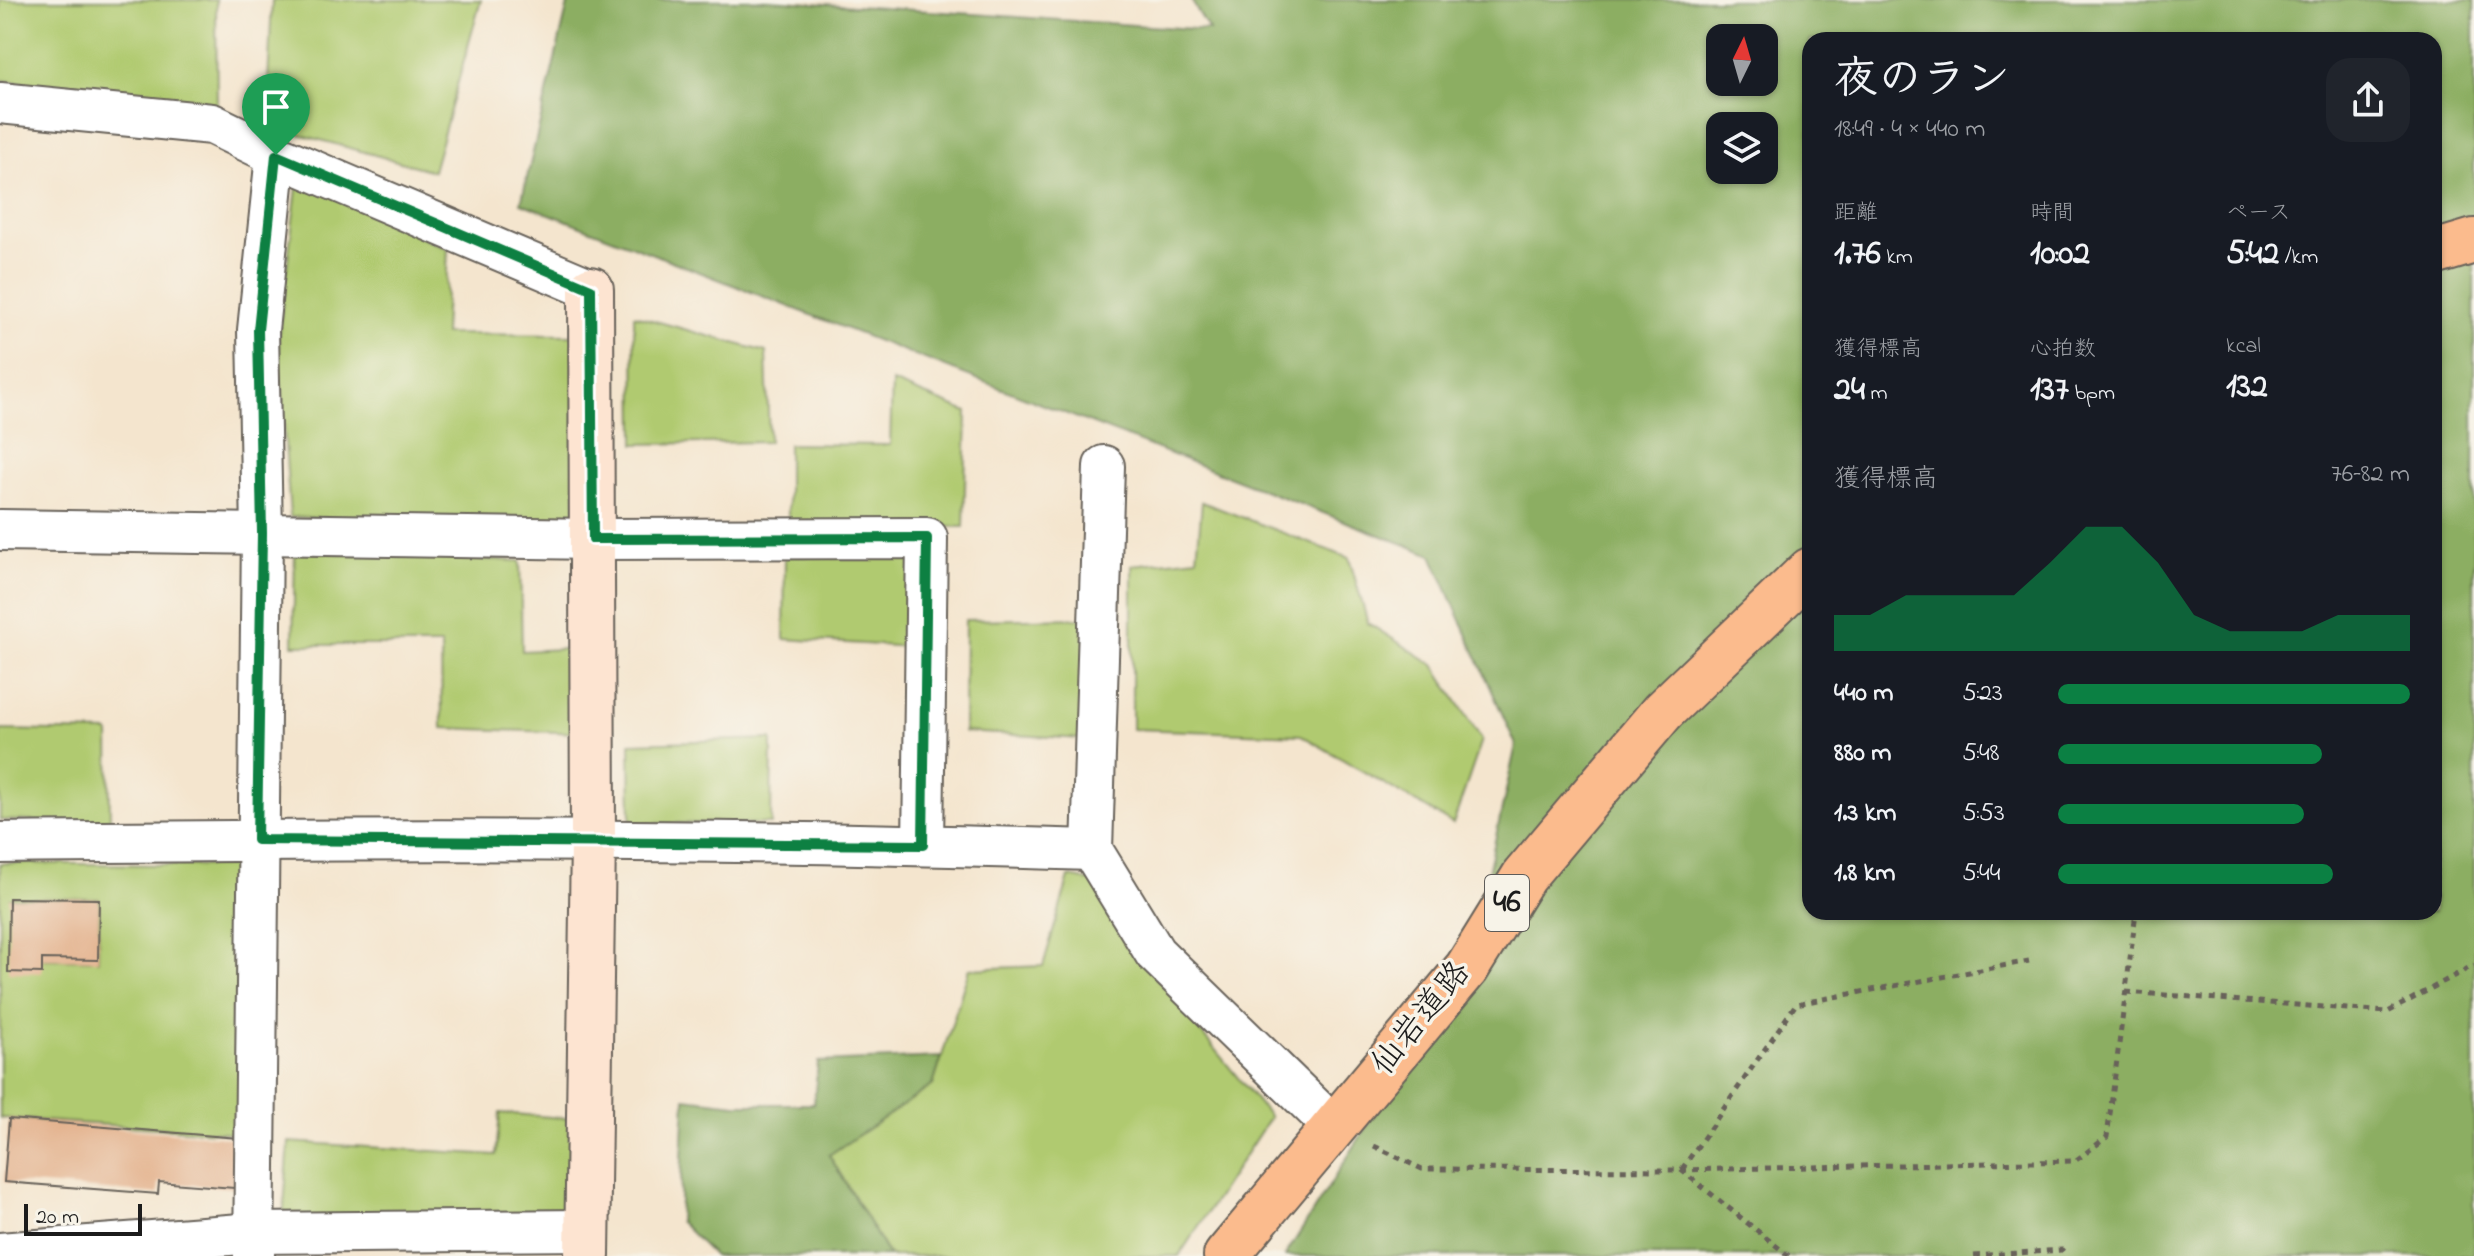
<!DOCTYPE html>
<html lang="ja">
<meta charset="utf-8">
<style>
:root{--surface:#171b24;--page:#20242c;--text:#f1f3f6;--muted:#9ea1a6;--accent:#0b8043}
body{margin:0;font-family:"Indie Flower","Klee One",sans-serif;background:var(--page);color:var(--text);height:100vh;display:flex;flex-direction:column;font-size:30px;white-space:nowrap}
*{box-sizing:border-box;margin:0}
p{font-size:26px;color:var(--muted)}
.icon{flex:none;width:44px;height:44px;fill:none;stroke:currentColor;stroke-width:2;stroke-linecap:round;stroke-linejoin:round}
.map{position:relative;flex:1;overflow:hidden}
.details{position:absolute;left:1802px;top:32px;width:640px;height:888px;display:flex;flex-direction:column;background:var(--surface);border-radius:24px;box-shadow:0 2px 6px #0004}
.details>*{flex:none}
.needle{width:52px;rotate:5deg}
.controls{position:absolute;left:1706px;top:24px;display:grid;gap:16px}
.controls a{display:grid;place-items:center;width:72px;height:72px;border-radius:16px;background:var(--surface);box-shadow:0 2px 6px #0004;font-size:40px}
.scale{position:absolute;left:24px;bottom:20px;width:118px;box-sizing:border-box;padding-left:8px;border:4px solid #1c1c1c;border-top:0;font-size:22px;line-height:28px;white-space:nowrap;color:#1c1c1c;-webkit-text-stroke:6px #f7f3e8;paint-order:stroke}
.pin{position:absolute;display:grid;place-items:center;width:68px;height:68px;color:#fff;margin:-82px -34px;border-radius:50% 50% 50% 0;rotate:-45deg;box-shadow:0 0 8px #0007}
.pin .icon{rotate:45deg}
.round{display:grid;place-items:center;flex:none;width:84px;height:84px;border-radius:24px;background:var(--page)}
.head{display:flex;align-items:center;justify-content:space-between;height:136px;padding:0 32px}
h1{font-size:44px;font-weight:700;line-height:60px}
.stats{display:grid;grid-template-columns:repeat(3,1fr);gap:12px;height:136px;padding:8px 32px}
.stats div{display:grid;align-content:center}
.stats b{font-size:34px;font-weight:700}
.stats small{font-size:22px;font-weight:400}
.stats p{font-size:22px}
.chart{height:224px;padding:16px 32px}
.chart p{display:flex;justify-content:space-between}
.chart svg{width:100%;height:144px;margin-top:8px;fill:var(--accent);opacity:.7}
ul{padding:0 32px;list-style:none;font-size:26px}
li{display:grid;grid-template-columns:128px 96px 1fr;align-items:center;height:60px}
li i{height:20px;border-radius:10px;background:var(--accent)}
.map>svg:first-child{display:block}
</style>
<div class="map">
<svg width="2474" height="1256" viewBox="0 0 2474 1256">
<rect width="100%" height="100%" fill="#f7f3e8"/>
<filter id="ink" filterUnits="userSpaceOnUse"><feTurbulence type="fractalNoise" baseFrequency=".0125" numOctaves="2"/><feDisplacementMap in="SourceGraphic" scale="16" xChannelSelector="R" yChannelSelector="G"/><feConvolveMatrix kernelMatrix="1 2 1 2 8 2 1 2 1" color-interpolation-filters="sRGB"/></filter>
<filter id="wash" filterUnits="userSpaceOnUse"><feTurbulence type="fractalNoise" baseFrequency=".006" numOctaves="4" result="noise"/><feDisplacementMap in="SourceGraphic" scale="32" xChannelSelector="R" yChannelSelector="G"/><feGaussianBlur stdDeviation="1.8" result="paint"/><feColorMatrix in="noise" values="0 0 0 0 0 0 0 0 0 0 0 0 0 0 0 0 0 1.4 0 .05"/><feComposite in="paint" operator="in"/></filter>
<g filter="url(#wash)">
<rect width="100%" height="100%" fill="#f4e5ce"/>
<g fill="#b0ca70" stroke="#667346" stroke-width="2" fill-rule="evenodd">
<polygon points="0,0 216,0 217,108 0,80"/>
<polygon points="272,0 481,0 433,171 266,125"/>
<polygon points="298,180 448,249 444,334 574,335 577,527 290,517 278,338"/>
<polygon points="634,315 766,352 769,442 635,444"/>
<polygon points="892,382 967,412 964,527 788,525 788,444 890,445"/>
<polygon points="1202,502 1349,558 1368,623 1434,665 1482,740 1453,824 1301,735 1132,729 1132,565 1197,558"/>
<polygon points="295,551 520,561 522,651 582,648 582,733 442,728 441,645 293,645"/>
<polygon points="913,555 910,647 784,639 785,556"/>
<polygon points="1088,618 1083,739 964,732 965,620"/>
<polygon points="0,730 109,732 110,824 0,820"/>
<polygon points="772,739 771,824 631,823 630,743"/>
<path d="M 0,863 L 251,866 L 248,1134 L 0,1118 ZM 10,898 L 99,899 L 98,960 L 42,959 Z"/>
<polygon points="1069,877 1097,882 1147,966 1270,1117 1179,1256 889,1256 828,1155 933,1085 969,969 1043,966"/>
<polygon points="500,1113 576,1119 576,1220 283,1219 289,1142 496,1155"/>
</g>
<g fill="#8cae62" stroke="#54653f" stroke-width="2" fill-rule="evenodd">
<path d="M 569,0 L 767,0 L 1209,30 L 1191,0 L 2474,0 L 2474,1256 L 1285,1256 L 1467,968 L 1516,745 L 1432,555 L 521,203 ZM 1720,38 L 1764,38 L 1764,82 L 1720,82 ZM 1810,40 L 2434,40 L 2434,912 L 1810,912 ZM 1720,126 L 1764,126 L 1764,170 L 1720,170 Z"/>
<polygon points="942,1057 933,1085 829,1155 889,1256 714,1256 679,1221 685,1098 736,1104 814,1104 818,1062"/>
</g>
<g id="blocks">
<g fill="#e4b490">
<polygon points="9,898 99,899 98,960 42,959 42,973 8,972"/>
<polygon points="9,1119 238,1138 234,1188 159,1182 158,1194 4,1182"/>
</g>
</g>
</g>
<g filter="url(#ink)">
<use href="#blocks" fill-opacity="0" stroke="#68625a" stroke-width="2"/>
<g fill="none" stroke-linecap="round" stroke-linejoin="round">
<defs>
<g id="street">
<polyline points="0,103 212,124 276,155 591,289"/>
<polyline points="1104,466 1092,850 1155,953 1333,1126"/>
<polyline points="0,530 593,539 927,538 923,845"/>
<path d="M 0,843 C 364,839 728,838 1092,850"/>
<polyline points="0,1253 254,1233 587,1230"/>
<polyline points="254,1256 262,533 258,330 276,155"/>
</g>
<polyline id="secondary" points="587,1256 593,840 591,289"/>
<g id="highway">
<polyline points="2434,253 2474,241"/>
<polyline points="1226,1256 1467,968 1524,876 1663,711 1810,570"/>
</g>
</defs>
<use href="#street" stroke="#68625a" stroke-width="44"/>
<use href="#secondary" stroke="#68625a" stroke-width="48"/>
<use href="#highway" stroke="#68625a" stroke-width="48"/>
<g stroke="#68625a" stroke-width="5" stroke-dasharray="6 6" stroke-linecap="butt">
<polyline points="2126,992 2388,1012 2474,965"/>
<polyline points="1374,1146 1422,1169 1681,1170 1789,1256"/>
<polyline points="1682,1169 1796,1004 2029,961"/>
<polyline points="1681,1170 2075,1161 2107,1137 2136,912"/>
<polyline points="1974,1256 2062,1250 2067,1256"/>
</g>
<use href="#street" stroke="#fff" stroke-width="40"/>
<use href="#secondary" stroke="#fde4d1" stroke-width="44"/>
<use href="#highway" stroke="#fbbb8d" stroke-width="44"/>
</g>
</g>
<g fill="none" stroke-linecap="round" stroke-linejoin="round" filter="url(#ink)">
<defs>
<polygon id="route" points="276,155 591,289 593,539 927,538 923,845 257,840 262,533 258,330"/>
</defs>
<use href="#route" stroke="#fff" stroke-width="16"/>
<use href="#route" stroke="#0b8043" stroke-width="10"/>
</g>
<g text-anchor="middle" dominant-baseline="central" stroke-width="7" stroke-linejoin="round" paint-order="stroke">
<rect fill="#f7f3e8" stroke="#5e5c59" stroke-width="2" x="1485" y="875" width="44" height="56" rx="6"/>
<g font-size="32" font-weight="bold" fill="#1c1c1c">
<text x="1507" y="903">46</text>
</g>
<g font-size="34" fill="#1c1c1c" stroke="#f7f3e8">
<text transform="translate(1422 1019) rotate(-51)">仙岩道路</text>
</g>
</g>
</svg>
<div class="controls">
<a><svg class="needle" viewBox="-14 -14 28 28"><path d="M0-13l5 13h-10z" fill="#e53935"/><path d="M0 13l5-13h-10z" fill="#9ea1a6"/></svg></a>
<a><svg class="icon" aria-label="layers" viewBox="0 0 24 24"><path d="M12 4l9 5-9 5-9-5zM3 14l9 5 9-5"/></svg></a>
</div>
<div class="scale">20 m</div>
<div class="pin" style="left:276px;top:155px;background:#1e9e55"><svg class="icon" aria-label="arrive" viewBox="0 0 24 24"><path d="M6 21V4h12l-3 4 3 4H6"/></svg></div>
<section class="details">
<div class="head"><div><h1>夜のラン</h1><p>18:49 · 4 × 440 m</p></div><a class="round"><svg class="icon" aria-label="share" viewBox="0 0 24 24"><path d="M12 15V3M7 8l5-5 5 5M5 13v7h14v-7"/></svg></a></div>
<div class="stats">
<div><p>距離</p><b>1.76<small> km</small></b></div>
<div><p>時間</p><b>10:02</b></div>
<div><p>ペース</p><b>5:42<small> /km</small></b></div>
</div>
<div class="stats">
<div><p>獲得標高</p><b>24<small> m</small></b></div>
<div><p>心拍数</p><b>137<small> bpm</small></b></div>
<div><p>kcal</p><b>132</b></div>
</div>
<div class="chart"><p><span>獲得標高</span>76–82 m</p>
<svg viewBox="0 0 160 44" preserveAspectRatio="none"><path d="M0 44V33L10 33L20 27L30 27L40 27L50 27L60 17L70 6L80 6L90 17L100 33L110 38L120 38L130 38L140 33L150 33L160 33V44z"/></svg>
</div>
<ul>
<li><b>440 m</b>5:23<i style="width:100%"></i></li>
<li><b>880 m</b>5:48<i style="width:75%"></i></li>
<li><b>1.3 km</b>5:53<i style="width:70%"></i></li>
<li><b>1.8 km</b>5:44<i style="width:78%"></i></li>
</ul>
</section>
</div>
